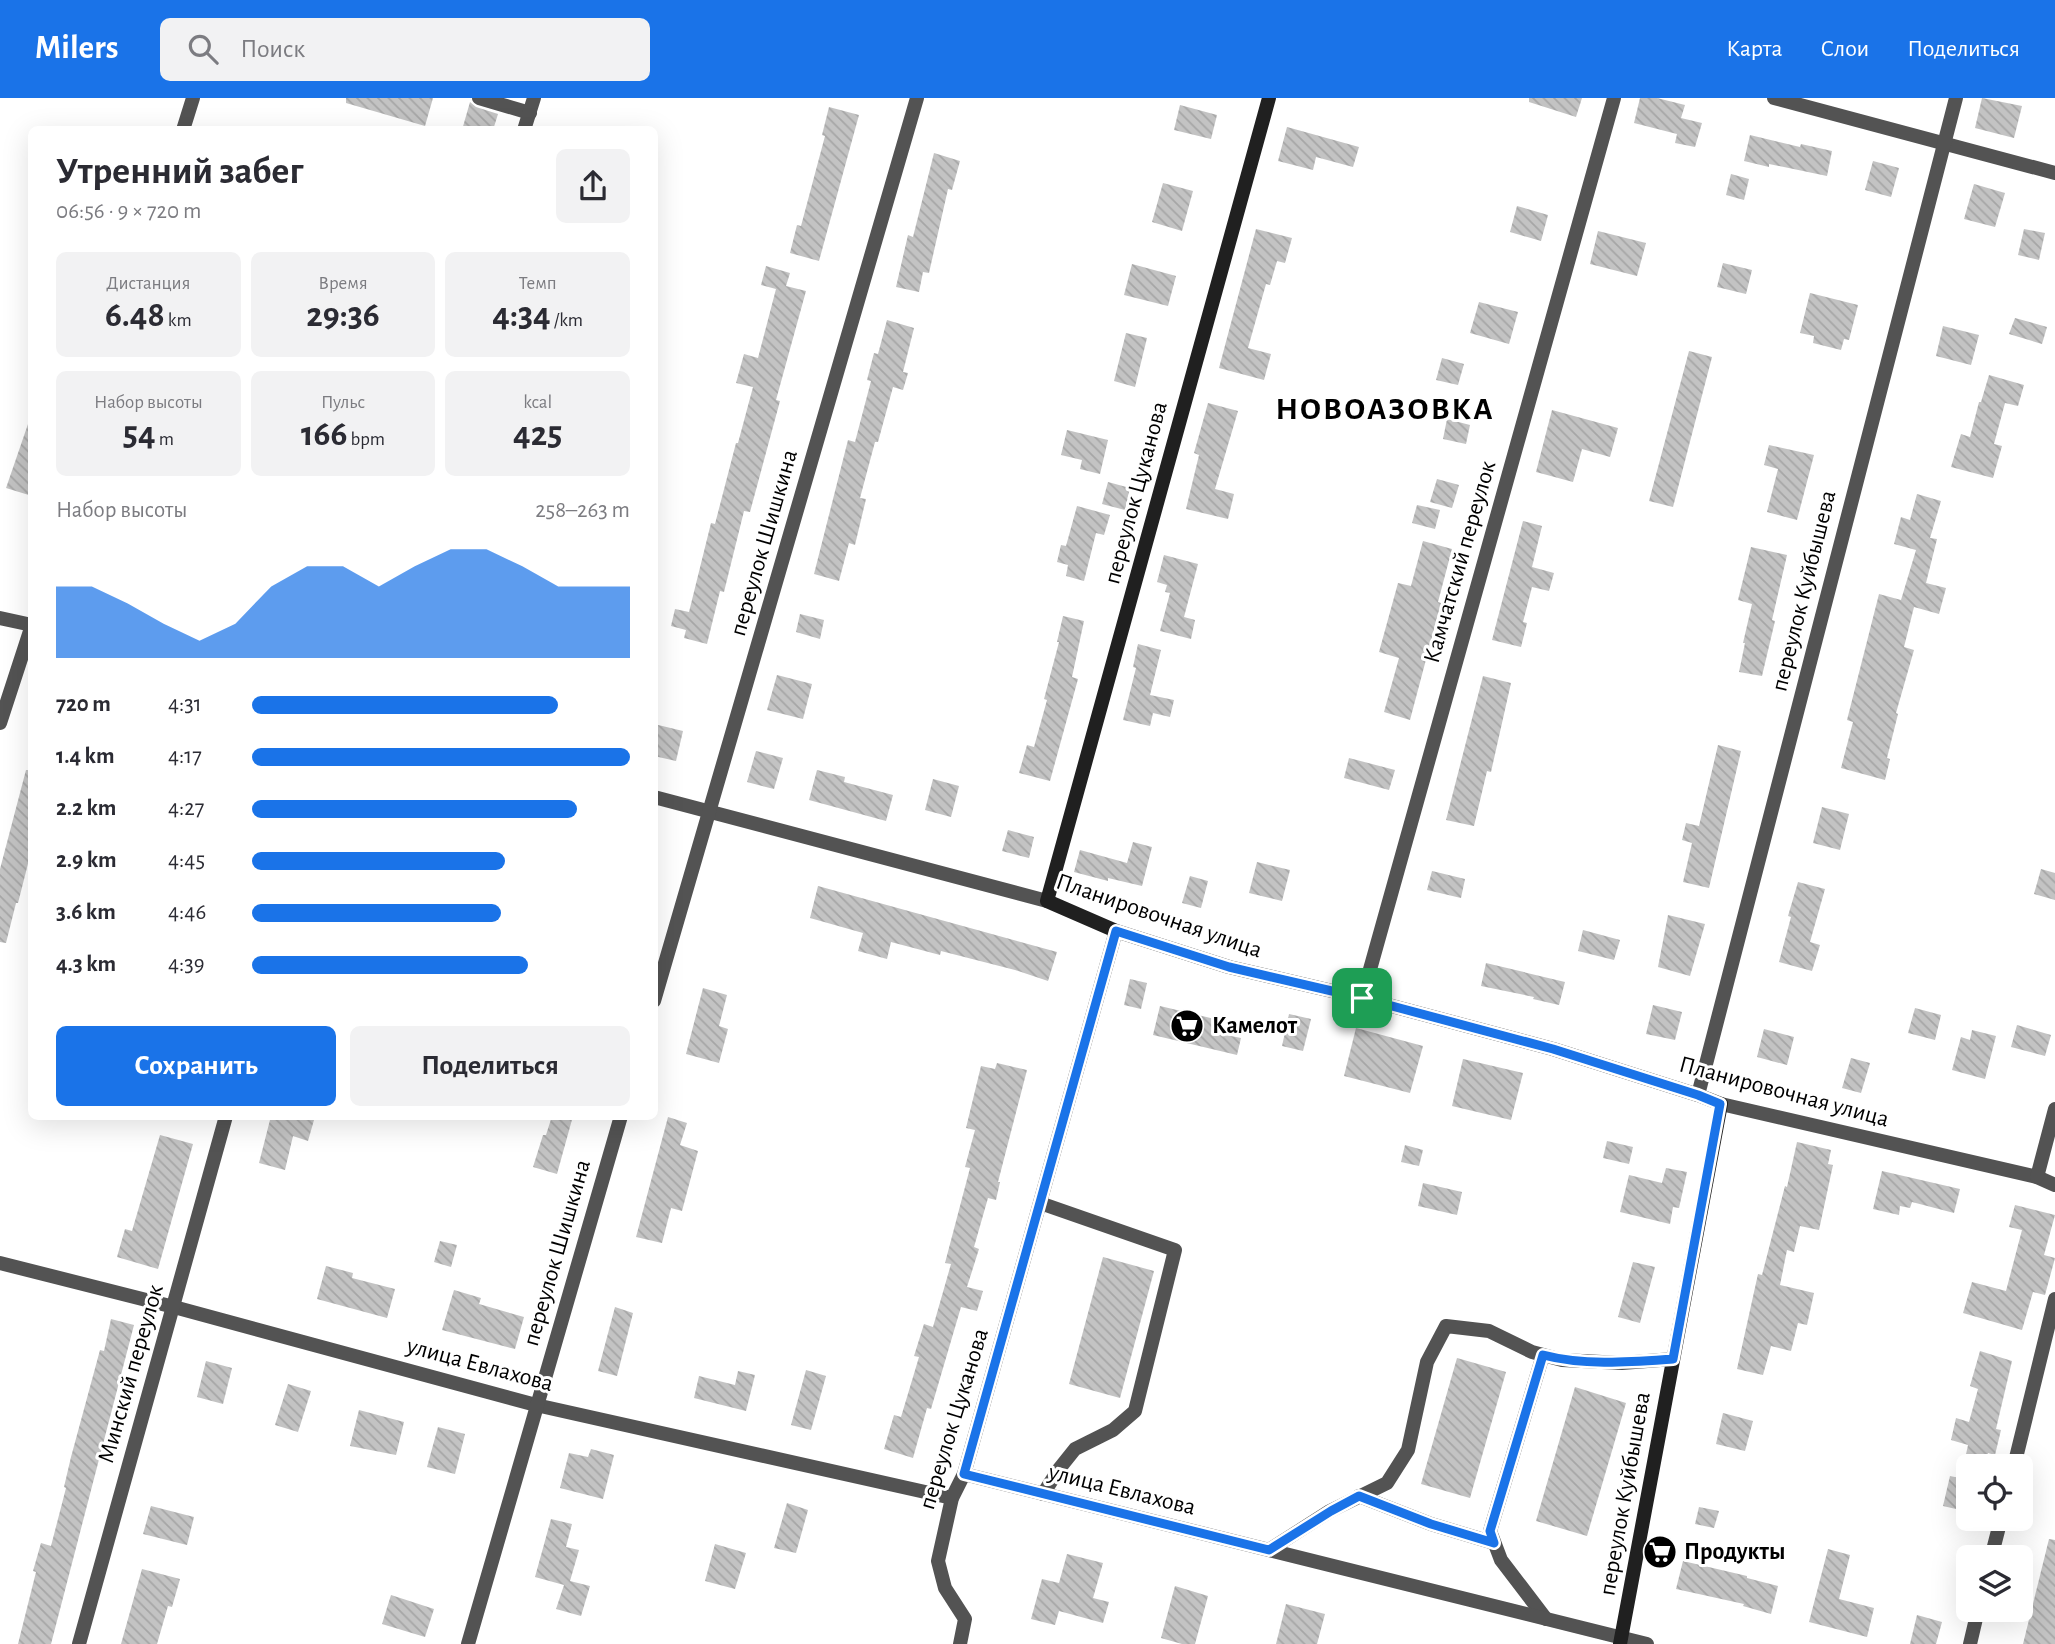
<!DOCTYPE html>
<html lang="ru">
<meta charset="utf-8">
<style>
:root{--surface:#fff;--page:#f2f2f3;--text:#2b2b33;--muted:#7c7c81;--accent:#1a73e8}
body{margin:0;font-family:"Alegreya Sans",sans-serif;background:var(--page);color:var(--text);height:100vh;display:flex;flex-direction:column;font-size:26px;white-space:nowrap}
*{box-sizing:border-box;margin:0}
p{font-size:23px;color:var(--muted)}
.icon{flex:none;width:38px;height:38px;fill:none;stroke:currentColor;stroke-width:2;stroke-linecap:round;stroke-linejoin:round}
.map{position:relative;flex:1;overflow:hidden}
.panel{position:absolute;left:28px;top:28px;width:630px;height:994px;display:flex;flex-direction:column;background:var(--surface);border-radius:10px;box-shadow:0 7px 28px #0002}
.panel>*{flex:none}
.fabs{position:absolute;left:1956px;top:1356px;display:grid;gap:14px}
.fabs a{display:grid;place-items:center;width:77px;height:77px;border-radius:10px;background:var(--surface);box-shadow:0 7px 28px #0002;font-size:35px}
.pin{position:absolute;display:grid;place-items:center;width:60px;height:60px;color:#fff;margin:-30px;border-radius:14px;box-shadow:0 4px 10px #0006}
.round{display:grid;place-items:center;flex:none;width:74px;height:74px;border-radius:10px;background:var(--page)}
.headline{display:flex;align-items:center;justify-content:space-between;height:119px;padding:0 28px}
h1{font-size:38px;font-weight:600;line-height:52px}
.stats{display:grid;grid-template-columns:repeat(3,1fr);gap:10px;height:119px;padding:7px 28px}
.stats div{display:grid;align-content:center;border-radius:10px;background:var(--page);text-align:center}
.stats b{font-size:35px;font-weight:600}
.stats small{font-size:19px;font-weight:400}
.stats p{font-size:19px}
.chart{height:196px;padding:14px 28px}
.chart p{display:flex;justify-content:space-between}
.chart svg{width:100%;height:126px;margin-top:7px;fill:var(--accent);opacity:.7}
.action{display:flex;gap:14px;margin-top:auto;padding:14px 28px}
.action a{flex:1;height:80px;border-radius:10px;background:var(--accent);color:#fff;font-size:28px;font-weight:600;line-height:80px;text-align:center}
.action a+a{background:var(--page);color:var(--text)}
ul{padding:0 28px;list-style:none;font-size:23px}
li{display:grid;grid-template-columns:112px 84px 1fr;align-items:center;height:52px}
li i{height:18px;border-radius:9px;background:var(--accent)}
header{display:flex;align-items:center;gap:42px;box-sizing:border-box;height:98px;padding:0 35px;background:var(--accent);color:#fff}
header strong{font-size:33px}
nav{display:flex;gap:38px;margin-inline-start:auto;font-size:24px}
.search{width:490px;height:63px;background:var(--page);display:flex;align-items:center;gap:18px;box-sizing:border-box;padding:0 24px;border-radius:10px;color:var(--muted);font-size:26px}
.map>svg:first-child{display:block}
</style>
<header>
<strong>Milers</strong>
<div class="search"><svg class="icon" aria-label="search" viewBox="0 0 24 24"><circle cx="10" cy="10" r="6"/><path d="M15 15l6 6"/></svg>Поиск</div>
<nav><a>Карта</a><a>Слои</a><a>Поделиться</a></nav>
</header>
<div class="map">
<svg width="2055" height="1546" viewBox="0 0 2055 1546">
<defs>
<pattern id="building-back-hatch" width="6" height="6" patternUnits="userSpaceOnUse" patternTransform="scale(1.75)"><rect width="6" height="6" fill="#c3c3c3"/><path d="M-1 5l2 2M0 0l6 6M5-1l2 2" fill="none" stroke="#a6a6a6"/></pattern>
</defs>
<rect width="100%" height="100%" fill="#fff"/>
<g fill="url(#building-back-hatch)">
<polygon points="346,0 433,0 425,28 346,5"/>
<polygon points="1529,0 1582,0 1576,19 1529,4"/>
<polygon points="1640,0 1657,0 1685,7 1681,20 1702,25 1695,49 1675,45 1677,36 1634,25"/>
<polygon points="1982,0 2022,8 2014,40 1975,30"/>
<polygon points="470,4 476,9 498,16 493,32 462,32"/>
<polygon points="1180,7 1217,17 1211,41 1174,32"/>
<polygon points="829,9 859,17 819,163 790,155 797,127 801,128 825,38 822,37"/>
<polygon points="1287,29 1359,49 1353,69 1316,59 1313,72 1278,63"/>
<polygon points="1750,37 1800,49 1801,46 1832,53 1827,78 1769,66 1769,69 1744,63"/>
<polygon points="934,55 960,63 952,92 948,91 929,175 923,174 919,194 896,189 908,137 913,139"/>
<polygon points="1873,63 1899,70 1891,99 1865,92"/>
<polygon points="1731,76 1749,81 1744,102 1726,97"/>
<polygon points="1163,85 1193,93 1182,133 1152,124"/>
<polygon points="1974,86 2005,95 1995,129 1964,121"/>
<polygon points="1517,108 1548,117 1541,143 1510,134"/>
<polygon points="1256,131 1292,140 1285,165 1277,163 1270,187 1266,186 1248,250 1271,256 1264,282 1219,270"/>
<polygon points="2024,131 2045,135 2039,162 2018,157"/>
<polygon points="1598,133 1646,145 1637,178 1590,166"/>
<polygon points="1723,165 1752,172 1746,196 1717,189"/>
<polygon points="1132,166 1176,178 1168,208 1124,197"/>
<polygon points="766,168 790,175 786,188 806,193 776,302 780,303 750,414 744,413 724,494 720,493 707,546 684,540 686,532 671,528 675,511 689,514 711,425 715,426 736,345 738,345 753,289 736,285 744,256 758,260 776,191 761,187"/>
<polygon points="1810,195 1858,207 1849,242 1844,241 1841,252 1813,245 1814,238 1800,235"/>
<polygon points="1479,204 1518,214 1509,246 1470,235"/>
<polygon points="2015,220 2047,229 2042,246 2009,236"/>
<polygon points="887,222 914,230 903,274 908,275 903,292 893,289 878,344 875,344 860,400 866,401 855,447 849,445 839,483 814,476 848,342 855,344 871,283 867,282 874,255 878,256"/>
<polygon points="1943,228 1979,237 1971,267 1936,258"/>
<polygon points="1126,235 1147,240 1135,289 1114,283"/>
<polygon points="1689,253 1712,259 1673,409 1649,403"/>
<polygon points="1442,260 1464,266 1458,287 1436,282"/>
<polygon points="1989,277 2024,287 2018,308 2005,305 1994,346 2002,348 1993,380 1951,369 1961,336 1970,339 1979,304 1981,304"/>
<polygon points="1208,305 1238,313 1215,391 1234,396 1228,421 1186,411 1199,357 1194,355"/>
<polygon points="1552,312 1618,330 1610,359 1582,351 1573,384 1536,374"/>
<polygon points="1447,321 1470,327 1466,346 1443,341"/>
<polygon points="28,326 32,326 32,398 6,390"/>
<polygon points="1067,332 1108,342 1100,376 1080,371 1082,362 1061,357"/>
<polygon points="1769,347 1814,357 1797,422 1767,414 1778,371 1764,367"/>
<polygon points="1437,381 1459,387 1452,410 1430,404"/>
<polygon points="1108,384 1130,390 1125,412 1102,406"/>
<polygon points="1917,396 1941,403 1930,440 1937,441 1926,485 1946,490 1939,516 1914,509 1904,549 1914,552 1896,615 1898,616 1887,660 1890,661 1885,682 1841,670 1853,624 1847,622 1879,496 1901,502 1916,452 1894,446 1901,419 1910,422"/>
<polygon points="1417,407 1440,412 1435,431 1412,425"/>
<polygon points="1077,408 1110,417 1104,437 1096,435 1084,483 1066,478 1068,467 1057,464 1061,447 1066,448"/>
<polygon points="1523,423 1542,428 1532,469 1554,475 1549,493 1532,489 1523,524 1527,525 1521,549 1492,542"/>
<polygon points="1423,443 1452,451 1438,504 1441,505 1410,622 1384,614 1399,560 1379,554 1398,485 1411,488"/>
<polygon points="1751,449 1787,457 1772,522 1775,523 1762,578 1739,574 1745,545 1743,545 1752,506 1738,502"/>
<polygon points="1164,457 1198,466 1184,519 1195,522 1191,541 1160,533 1170,495 1165,494 1167,487 1157,484"/>
<polygon points="800,516 824,522 820,541 796,534"/>
<polygon points="1063,518 1084,523 1072,579 1078,581 1050,683 1019,675 1027,647 1034,649 1047,602 1044,601 1059,544 1057,544"/>
<polygon points="1138,546 1161,552 1150,597 1174,602 1170,619 1153,615 1150,628 1123,622 1136,570 1133,569"/>
<polygon points="777,577 812,586 803,621 767,612"/>
<polygon points="1483,578 1511,585 1491,674 1487,673 1474,728 1446,722"/>
<polygon points="654,626 683,633 676,663 654,658"/>
<polygon points="1718,647 1741,653 1709,790 1683,784 1692,745 1682,742 1686,725 1699,728"/>
<polygon points="756,653 783,660 774,691 747,684"/>
<polygon points="1349,660 1395,672 1389,692 1344,680"/>
<polygon points="26,672 32,672 32,750 18,805 16,805 6,845 0,844 0,771"/>
<polygon points="817,672 845,679 844,684 893,697 886,723 809,702"/>
<polygon points="933,681 959,688 951,719 925,712"/>
<polygon points="1822,709 1849,716 1840,752 1813,745"/>
<polygon points="1008,732 1034,739 1029,760 1002,753"/>
<polygon points="1133,744 1152,749 1142,788 1108,780 1108,783 1074,774 1080,752 1127,765"/>
<polygon points="1257,764 1290,772 1282,803 1249,795"/>
<polygon points="2041,771 2055,775 2055,802 2034,796"/>
<polygon points="1432,773 1465,781 1461,800 1427,792"/>
<polygon points="1190,778 1208,783 1201,810 1182,805"/>
<polygon points="1798,784 1825,791 1810,844 1820,847 1812,873 1779,864 1791,819 1788,818"/>
<polygon points="818,788 1057,854 1048,883 1015,872 941,853 940,857 891,844 887,861 858,853 863,835 810,820"/>
<polygon points="1668,817 1705,826 1690,878 1658,869"/>
<polygon points="1583,832 1620,842 1614,862 1578,853"/>
<polygon points="1486,865 1565,884 1559,907 1533,901 1534,899 1481,888"/>
<polygon points="1130,881 1147,885 1141,911 1124,907"/>
<polygon points="703,890 727,897 719,928 728,931 719,965 686,956"/>
<polygon points="1653,907 1682,914 1675,942 1646,936"/>
<polygon points="1160,908 1219,922 1216,935 1241,940 1237,957 1153,937"/>
<polygon points="1915,910 1941,917 1935,942 1908,935"/>
<polygon points="1289,916 1311,921 1303,953 1282,948"/>
<polygon points="2017,927 2051,937 2045,958 2011,949"/>
<polygon points="1356,930 1423,948 1410,995 1344,978"/>
<polygon points="1764,931 1794,939 1787,967 1757,959"/>
<polygon points="1972,932 1996,938 1985,981 1952,972 1961,939 1970,942"/>
<polygon points="1851,960 1870,965 1861,995 1842,990"/>
<polygon points="1463,961 1523,975 1511,1022 1452,1008"/>
<polygon points="997,965 1027,972 998,1084 1000,1084 996,1102 988,1100 974,1149 979,1151 967,1189 983,1193 977,1213 961,1209 931,1311 927,1310 913,1360 884,1351 894,1317 901,1319 919,1259 914,1258 924,1226 933,1229 951,1166 945,1165 970,1070 965,1069 975,1032 966,1030 981,968 995,971"/>
<polygon points="271,1018 304,1018 314,1022 308,1043 293,1038 285,1072 259,1065"/>
<polygon points="552,1018 573,1018 557,1076 533,1069 543,1037 546,1037"/>
<polygon points="668,1019 687,1025 680,1047 698,1053 682,1113 671,1110 662,1145 636,1139"/>
<polygon points="160,1037 193,1046 158,1171 117,1159 125,1131 132,1133"/>
<polygon points="1607,1043 1633,1049 1629,1066 1603,1060"/>
<polygon points="1797,1044 1831,1052 1828,1066 1833,1067 1819,1132 1800,1128 1794,1154 1787,1152 1780,1187 1814,1195 1807,1227 1798,1225 1791,1253 1771,1248 1763,1277 1737,1271 1758,1176 1762,1177 1785,1088 1787,1089"/>
<polygon points="1405,1047 1423,1052 1419,1068 1401,1064"/>
<polygon points="1666,1070 1687,1074 1679,1110 1673,1109 1670,1126 1620,1114 1629,1077 1662,1085"/>
<polygon points="1882,1073 1960,1091 1954,1115 1912,1104 1910,1110 1900,1108 1899,1117 1873,1111"/>
<polygon points="1423,1085 1462,1094 1457,1117 1418,1108"/>
<polygon points="2015,1107 2055,1117 2044,1157 2055,1160 2045,1197 2033,1194 2022,1232 1963,1215 1972,1184 2006,1193 2022,1132 2009,1129"/>
<polygon points="440,1143 457,1147 451,1169 434,1164"/>
<polygon points="1103,1159 1154,1173 1120,1300 1069,1286"/>
<polygon points="1633,1164 1655,1169 1640,1225 1618,1219"/>
<polygon points="326,1168 353,1175 352,1180 395,1191 387,1220 317,1201"/>
<polygon points="454,1192 481,1200 479,1206 524,1219 515,1251 442,1232"/>
<polygon points="615,1209 633,1215 617,1278 598,1273"/>
<polygon points="111,1221 134,1227 51,1546 18,1546 36,1474 33,1473 41,1445 51,1448 66,1390 64,1389 71,1359 100,1252 104,1253"/>
<polygon points="1980,1253 2012,1263 1996,1331 2001,1332 1995,1357 1988,1355 1985,1366 1965,1361 1968,1347 1951,1342 1956,1320 1969,1324 1978,1291 1970,1288"/>
<polygon points="1457,1260 1506,1274 1470,1400 1421,1386"/>
<polygon points="206,1263 232,1270 223,1306 197,1299"/>
<polygon points="806,1272 826,1278 811,1332 791,1327"/>
<polygon points="738,1273 755,1277 746,1313 694,1300 699,1278 735,1287"/>
<polygon points="288,1286 311,1293 298,1334 275,1327"/>
<polygon points="1575,1289 1626,1305 1587,1438 1536,1423"/>
<polygon points="359,1312 404,1324 396,1357 350,1348"/>
<polygon points="1723,1315 1753,1323 1745,1353 1716,1346"/>
<polygon points="438,1329 465,1336 455,1376 427,1369"/>
<polygon points="591,1351 614,1357 603,1401 560,1390 569,1355 588,1359"/>
<polygon points="1950,1378 1969,1382 1969,1414 1943,1408"/>
<polygon points="787,1405 808,1412 796,1455 774,1450"/>
<polygon points="151,1408 194,1419 187,1447 143,1436"/>
<polygon points="1699,1409 1719,1413 1714,1430 1695,1426"/>
<polygon points="551,1421 572,1426 566,1449 579,1452 570,1483 590,1488 581,1518 556,1511 564,1487 535,1479"/>
<polygon points="2049,1441 2055,1442 2055,1546 2023,1546"/>
<polygon points="715,1446 746,1455 735,1491 705,1483"/>
<polygon points="1828,1451 1850,1457 1839,1501 1874,1510 1867,1539 1809,1524"/>
<polygon points="1067,1456 1103,1465 1093,1500 1109,1504 1103,1525 1059,1513 1055,1527 1031,1521 1042,1481 1059,1485"/>
<polygon points="1683,1463 1747,1478 1747,1480 1778,1488 1771,1516 1743,1508 1744,1506 1676,1491"/>
<polygon points="142,1471 180,1481 172,1509 168,1508 157,1546 121,1546"/>
<polygon points="1175,1488 1208,1498 1195,1546 1182,1546 1161,1540"/>
<polygon points="391,1497 434,1511 425,1539 382,1526"/>
<polygon points="1286,1506 1325,1516 1317,1546 1276,1546"/>
<polygon points="1917,1517 1942,1524 1936,1546 1910,1546"/>
</g>
<g fill="none" stroke-linecap="round" stroke-linejoin="round">
<g stroke="#535353" stroke-width="14">
<polyline points="479,0 530,15"/>
<polyline points="1774,0 2055,75"/>
<polyline points="183,32 193,0"/>
<polyline points="524,32 534,0"/>
<polyline points="0,520 32,527"/>
<polyline points="0,625 32,527"/>
<polyline points="654,699 1047,803"/>
<polyline points="1362,900 1614,0"/>
<polyline points="654,903 917,0"/>
<polyline points="1698,997 1956,0"/>
<polyline points="1721,1006 2037,1079 2055,1087"/>
<polyline points="2037,1079 2055,1011"/>
<polyline points="1040,1105 1175,1152 1135,1313 1113,1332 1075,1351 1059,1371 1043,1396"/>
<polyline points="0,1165 174,1209 536,1307 952,1400"/>
<polyline points="1543,1257 1490,1433 1501,1462 1546,1521"/>
<polyline points="2014,1368 2055,1201"/>
<polyline points="964,1376 1647,1546"/>
<polyline points="1359,1398 1431,1426 1494,1445"/>
<polyline points="1269,1452 1330,1413 1387,1385 1408,1352 1427,1264 1446,1228 1489,1233 1532,1254 1562,1262 1622,1265 1673,1261"/>
<polyline points="1991,1460 2001,1421"/>
<polyline points="79,1546 226,1018"/>
<polyline points="468,1546 621,1018"/>
<polyline points="960,1546 965,1521 945,1490 938,1463 952,1400 964,1376 1116,833"/>
<polyline points="1970,1546 1978,1512"/>
</g>
<polyline stroke="#202020" stroke-width="14" points="1269,0 1047,803 1116,833 1229,869 1362,900 1553,951 1698,997 1721,1006 1620,1546"/>
</g>
<g fill="none" stroke-linecap="round" stroke-linejoin="round">
<defs>
<path id="route" d="M 1116,833 L 1229,869 L 1362,900 L 1553,951 L 1698,997 L 1720,1006 L 1673,1261 C 1630,1264 1585,1268 1543,1257 L 1490,1433 L 1494,1445 L 1431,1426 L 1359,1398 L 1331,1413 L 1269,1452 L 964,1376 Z"/>
</defs>
<use href="#route" stroke="#fff" stroke-width="14"/>
<use href="#route" stroke="#1a73e8" stroke-width="9"/>
</g>
<defs>
<symbol id="supermarket-disc" viewBox="-11 -11 22 22"><circle r="9.5" fill="#000" stroke="#fff"/><path d="M-6-5.5h2.5l.6 2H6L4.5 2H-2.5L-4.4-4H-6ZM-1.5 3.2a1.3 1.3 0 1 0 .1 0ZM3 3.2a1.3 1.3 0 1 0 .1 0Z" fill="#fff"/></symbol>
</defs>
<g fill-rule="evenodd">
<use href="#supermarket-disc" x="1168" y="909" width="38" height="38"/>
<use href="#supermarket-disc" x="1641" y="1435" width="38" height="38"/>
</g>
<g text-anchor="middle" dominant-baseline="central" stroke-width="6" stroke-linejoin="round" paint-order="stroke">
<g font-size="24" fill="#000" stroke="#fff">
<text transform="translate(1136 395) rotate(-75)">переулок Цуканова</text>
<text transform="translate(764 445) rotate(-74)">переулок Шишкина</text>
<text transform="translate(1460 464) rotate(-74)">Камчатский переулок</text>
<text transform="translate(1804 493) rotate(-76)">переулок Куйбышева</text>
<text transform="translate(1159 818) rotate(19)">Планировочная улица</text>
<text transform="translate(1784 994) rotate(15)">Планировочная улица</text>
<text transform="translate(557 1155) rotate(-74)">переулок Шишкина</text>
<text transform="translate(480 1267) rotate(15)">улица Евлахова</text>
<text transform="translate(131 1276) rotate(-74)">Минский переулок</text>
<text transform="translate(954 1321) rotate(-73)">переулок Цуканова</text>
<text transform="translate(1122 1392) rotate(14)">улица Евлахова</text>
<text transform="translate(1625 1396) rotate(-80)">переулок Куйбышева</text>
</g>
<g font-size="24" font-weight="bold" fill="#000" stroke="#fff" text-anchor="start">
<text x="1212" y="928">Камелот</text>
<text x="1684" y="1454">Продукты</text>
</g>
<g font-size="32" font-weight="bold" letter-spacing="2" fill="#000" stroke="#fff">
<text x="1385" y="311">НОВОАЗОВКА</text>
</g>
</g>
</svg>
<div class="fabs">
<a><svg class="icon" aria-label="locate" viewBox="0 0 24 24"><circle cx="12" cy="12" r="6"/><path d="M12 2v4M12 18v4M2 12h4M18 12h4"/></svg></a>
<a><svg class="icon" aria-label="layers" viewBox="0 0 24 24"><path d="M12 4l9 5-9 5-9-5zM3 14l9 5 9-5"/></svg></a>
</div>
<div class="pin" style="left:1362px;top:900px;background:#1e9e55"><svg class="icon" aria-label="arrive" viewBox="0 0 24 24"><path d="M6 21V4h12l-3 4 3 4H6"/></svg></div>
<section class="panel">
<div class="headline"><div><h1>Утренний забег</h1><p>06:56 · 9 × 720 m</p></div><a class="round"><svg class="icon" aria-label="share" viewBox="0 0 24 24"><path d="M12 15V3M7 8l5-5 5 5M5 13v7h14v-7"/></svg></a></div>
<div class="stats">
<div><p>Дистанция</p><b>6.48<small> km</small></b></div>
<div><p>Время</p><b>29:36</b></div>
<div><p>Темп</p><b>4:34<small> /km</small></b></div>
</div>
<div class="stats">
<div><p>Набор высоты</p><b>54<small> m</small></b></div>
<div><p>Пульс</p><b>166<small> bpm</small></b></div>
<div><p>kcal</p><b>425</b></div>
</div>
<div class="chart"><p><span>Набор высоты</span>258–263 m</p>
<svg viewBox="0 0 160 44" preserveAspectRatio="none"><path d="M0 44V19L10 19L20 25L30 32L40 38L50 32L60 19L70 12L80 12L90 19L100 12L110 6L120 6L130 12L140 19L150 19L160 19V44z"/></svg>
</div>
<ul>
<li><b>720 m</b>4:31<i style="width:81%"></i></li>
<li><b>1.4 km</b>4:17<i style="width:100%"></i></li>
<li><b>2.2 km</b>4:27<i style="width:86%"></i></li>
<li><b>2.9 km</b>4:45<i style="width:67%"></i></li>
<li><b>3.6 km</b>4:46<i style="width:66%"></i></li>
<li><b>4.3 km</b>4:39<i style="width:73%"></i></li>
</ul>
<div class="action"><a>Сохранить</a><a>Поделиться</a></div>
</section>
</div>
